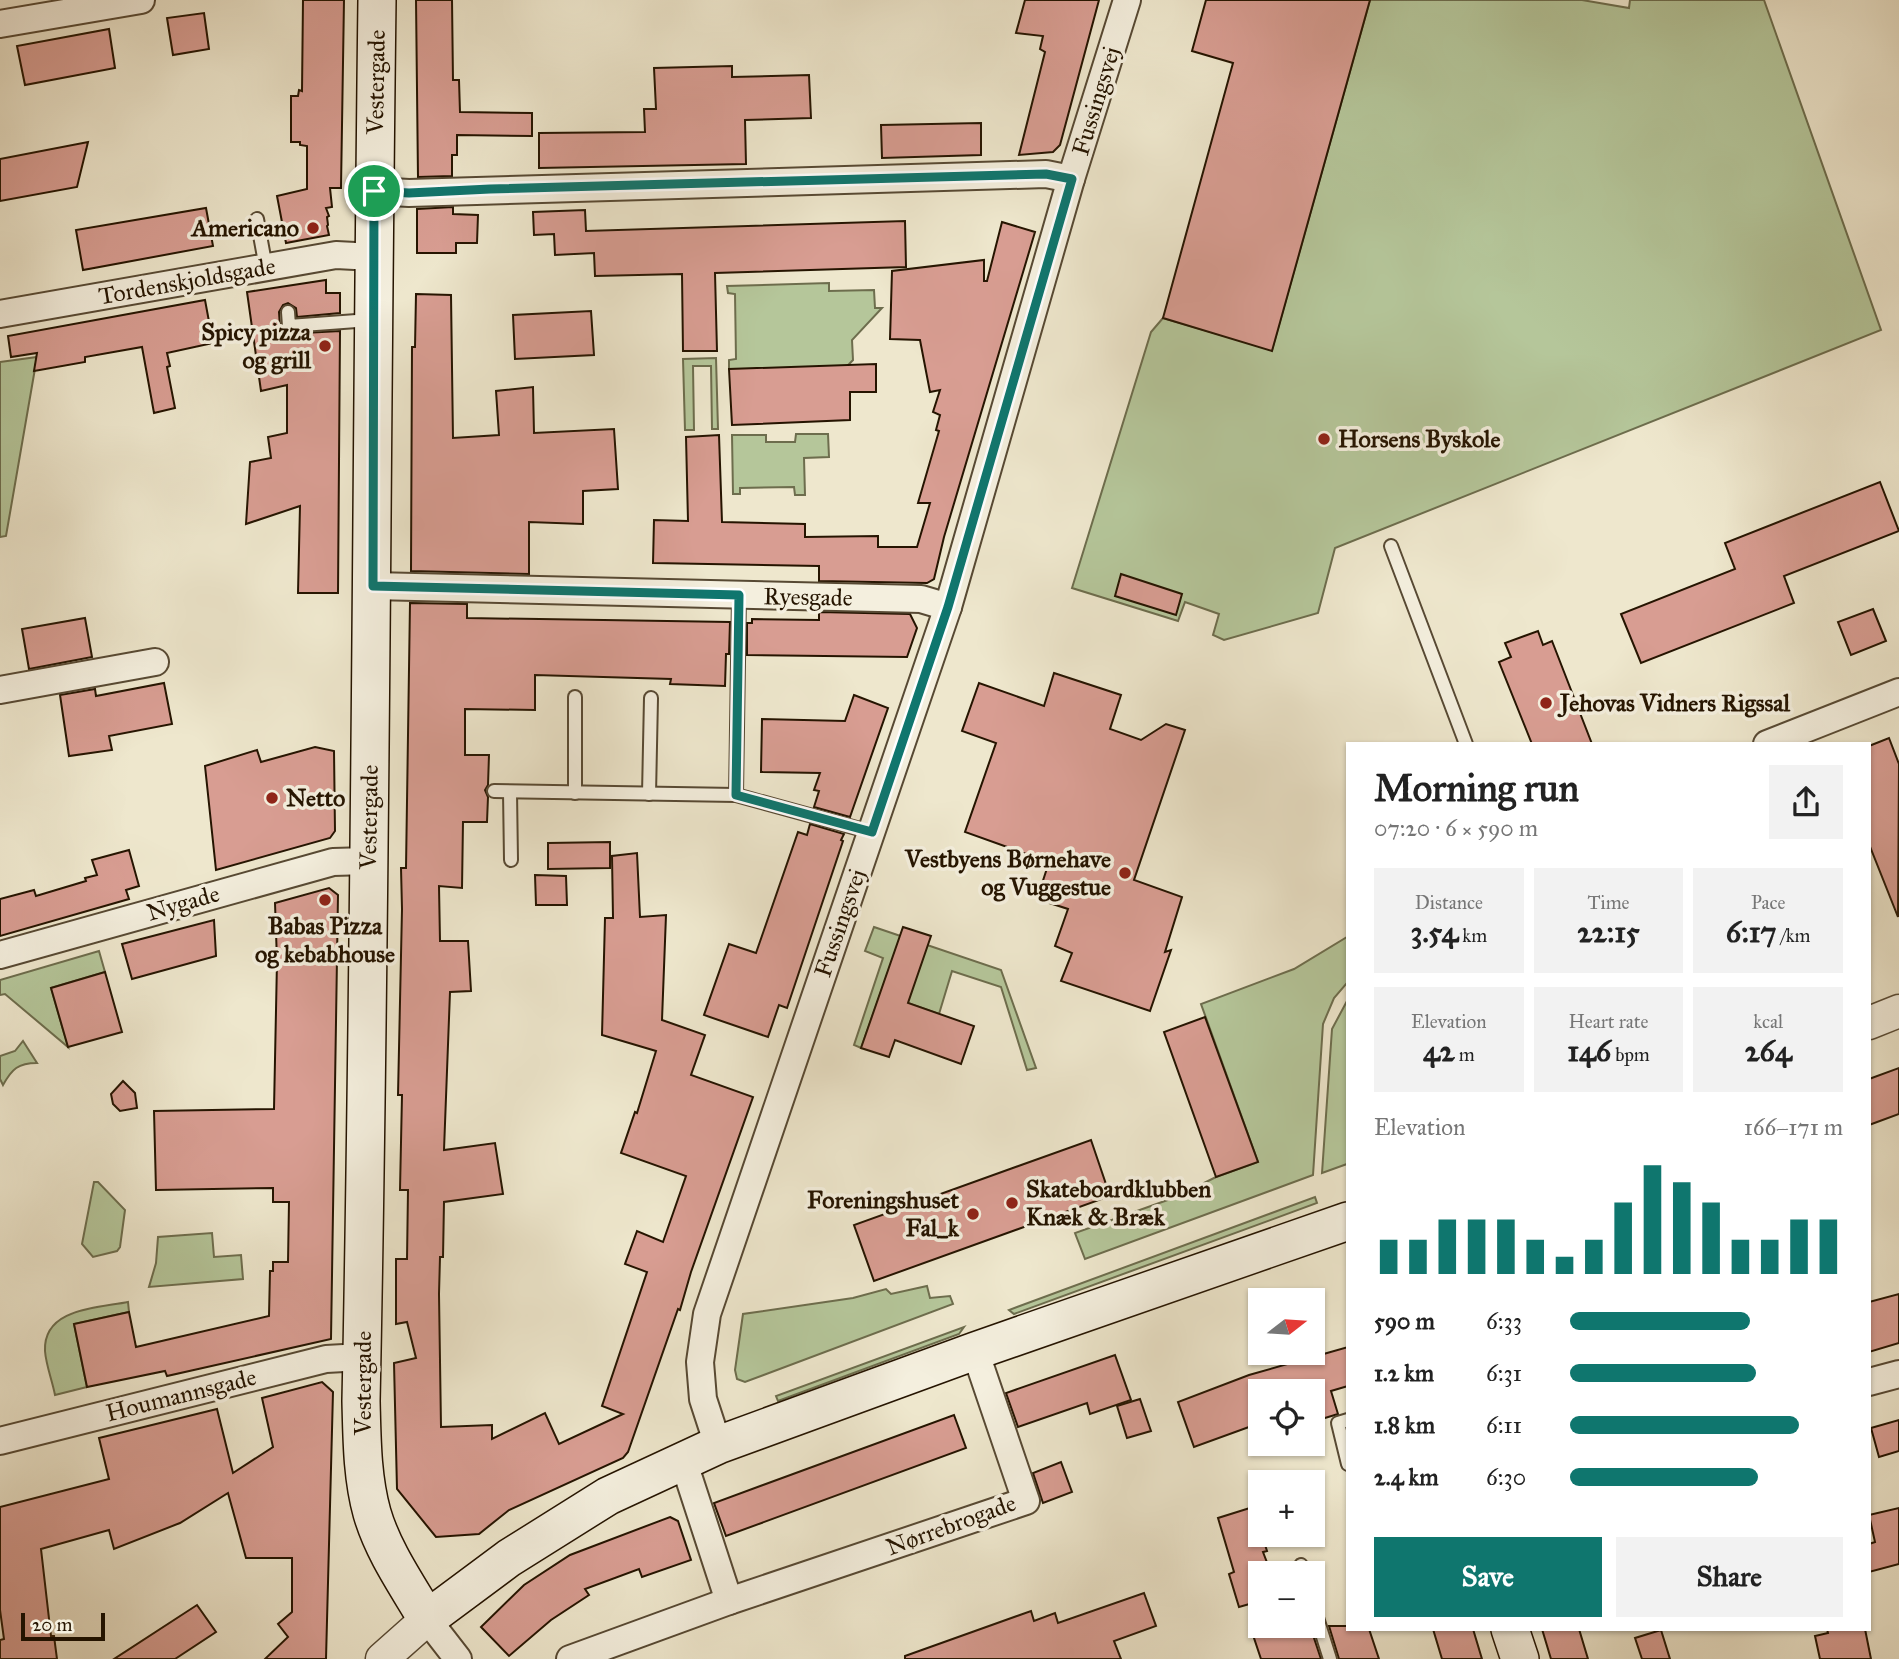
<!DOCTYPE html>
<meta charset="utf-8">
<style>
:root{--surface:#fff;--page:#f2f2f2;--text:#222;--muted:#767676;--accent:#0f766e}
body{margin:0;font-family:"IM FELL Great Primer",serif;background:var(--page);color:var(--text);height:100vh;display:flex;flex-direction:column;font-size:26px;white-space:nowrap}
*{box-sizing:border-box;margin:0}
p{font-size:23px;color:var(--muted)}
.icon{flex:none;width:38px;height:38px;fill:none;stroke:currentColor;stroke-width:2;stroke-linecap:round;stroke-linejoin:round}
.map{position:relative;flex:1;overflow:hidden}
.sheet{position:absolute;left:1346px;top:742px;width:525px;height:889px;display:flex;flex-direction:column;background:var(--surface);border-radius:0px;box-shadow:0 2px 5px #0004}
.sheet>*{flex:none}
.needle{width:46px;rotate:73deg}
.fabs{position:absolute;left:1248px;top:1288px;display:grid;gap:14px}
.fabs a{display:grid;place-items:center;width:77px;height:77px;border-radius:0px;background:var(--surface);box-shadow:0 2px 5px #0004;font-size:35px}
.scale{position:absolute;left:21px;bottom:18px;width:84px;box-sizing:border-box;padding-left:7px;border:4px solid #251400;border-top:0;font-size:19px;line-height:24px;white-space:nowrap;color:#251400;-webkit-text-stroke:5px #f4efde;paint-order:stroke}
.pin{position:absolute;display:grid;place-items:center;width:60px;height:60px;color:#fff;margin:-30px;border:4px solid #fff;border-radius:50%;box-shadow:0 2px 7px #0007}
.round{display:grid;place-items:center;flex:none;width:74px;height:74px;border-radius:0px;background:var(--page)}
.head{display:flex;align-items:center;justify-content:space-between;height:119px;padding:0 28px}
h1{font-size:38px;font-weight:800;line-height:52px}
.figures{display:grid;grid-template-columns:repeat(3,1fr);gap:10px;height:119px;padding:7px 28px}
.figures div{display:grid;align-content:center;border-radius:0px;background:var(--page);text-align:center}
.figures b{font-size:30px;font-weight:800}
.figures small{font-size:19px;font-weight:400}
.figures p{font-size:19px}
.chart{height:196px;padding:14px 28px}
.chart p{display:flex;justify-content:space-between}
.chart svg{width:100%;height:126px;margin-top:7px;stroke:var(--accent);stroke-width:6}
.action{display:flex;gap:14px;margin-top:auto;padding:14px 28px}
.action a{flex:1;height:80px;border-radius:0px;background:var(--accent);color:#fff;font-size:28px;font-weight:800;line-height:80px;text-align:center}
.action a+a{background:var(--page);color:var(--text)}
ul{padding:0 28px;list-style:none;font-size:23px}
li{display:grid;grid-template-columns:112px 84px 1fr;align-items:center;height:52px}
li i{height:18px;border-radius:9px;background:var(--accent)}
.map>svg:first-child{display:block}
</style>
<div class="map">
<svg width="1899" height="1659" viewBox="0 0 1899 1659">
<rect width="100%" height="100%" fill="#eee7cd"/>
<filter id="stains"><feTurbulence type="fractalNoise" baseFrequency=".00286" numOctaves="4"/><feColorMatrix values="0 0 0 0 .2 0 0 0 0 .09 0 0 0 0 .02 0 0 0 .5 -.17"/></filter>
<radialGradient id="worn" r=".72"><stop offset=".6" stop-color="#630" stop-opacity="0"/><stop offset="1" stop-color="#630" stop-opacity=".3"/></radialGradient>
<g fill="#b5c69a" stroke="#6d6d4d" stroke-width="2">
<polygon points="1370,0 1582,0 1629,8 1630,0 1764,0 1881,330 1335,548 1318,613 1224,640 1213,635 1219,614 1185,602 1178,621 1072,588 1151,332 1163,318 1272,350"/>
<polygon points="829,283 829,291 874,290 875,308 882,308 852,340 853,360 829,385 729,369 729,360 736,359 735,294 728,293 727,286"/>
<polygon points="37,357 6,536 0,537 0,362"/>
<polygon points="716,358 718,429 712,429 711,366 693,366 694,430 685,430 683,359"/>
<polygon points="796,434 828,434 829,457 804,458 805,495 795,495 794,487 740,488 740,494 733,494 732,435 766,435 766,442 795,442"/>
<polygon points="874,927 1001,970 1036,1068 1027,1070 1001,987 952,971 939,1014 908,1003 892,961 861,1048 854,1045 883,958 865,951"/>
<polygon points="1347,937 1347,983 1334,998 1323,1024 1313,1175 1085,1259 1075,1233 1176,1197 1216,1177 1258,1162 1201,1004 1294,969"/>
<polygon points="99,951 105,972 51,988 68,1047 5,994 0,995 0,980"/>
<polygon points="1347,1001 1347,1164 1322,1173 1332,1029"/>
<path d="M 23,1041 L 37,1063 C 18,1063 12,1069 3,1085 L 0,1079 L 0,1056 L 15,1051 Z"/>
<polygon points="94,1182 98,1182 125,1210 120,1247 117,1251 93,1257 82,1244"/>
<polygon points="1315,1197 1317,1203 1014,1314 1009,1310"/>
<polygon points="212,1233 214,1257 241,1255 243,1279 149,1287 156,1263 158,1237"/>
<polygon points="927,1286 930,1298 950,1296 953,1304 745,1382 737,1379 735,1370 743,1314 853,1298 886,1289 891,1294"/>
<path d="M 128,1302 L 129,1312 L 74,1324 L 87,1387 L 55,1395 C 52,1380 46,1365 45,1351 C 43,1308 98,1308 128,1302 Z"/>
<polygon points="964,1327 959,1334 778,1401 776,1396"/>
</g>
<g fill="#d89d92" stroke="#251400" stroke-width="2">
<polygon points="303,0 344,0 341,188 330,188 332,207 326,208 329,216 327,217 328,225 327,226 329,235 286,243 277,196 307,189 307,146 300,145 300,142 291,142 291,96 298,96 299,90 302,91"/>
<polygon points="416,0 452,0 453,80 459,80 460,112 532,113 532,136 457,135 457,155 452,155 452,176 418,177"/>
<polygon points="1025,0 1099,0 1060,145 1053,152 1019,155 1045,52 1040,49 1043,36 1016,33"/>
<polygon points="1206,0 1370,0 1272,351 1163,318 1233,63 1192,51"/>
<polygon points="204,13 209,49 173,55 167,18"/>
<polygon points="109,29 115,68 25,85 17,46"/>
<polygon points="732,66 732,77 809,75 811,118 745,120 746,164 539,168 539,133 645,132 644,109 656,109 654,68"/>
<polygon points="981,123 981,155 882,158 881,125"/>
<polygon points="88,142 77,187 0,201 0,159"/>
<polygon points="453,207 453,214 478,215 477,243 456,243 456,253 417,253 417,209"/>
<polygon points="206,208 213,246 83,270 76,230"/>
<polygon points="585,210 586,231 905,221 906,267 715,273 717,351 683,351 682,274 595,276 594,253 555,255 554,234 534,235 533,212"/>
<polygon points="1002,222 1035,232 944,537 934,579 927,583 819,581 819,566 653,563 654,520 688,521 686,437 719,435 722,522 805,524 805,537 878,536 878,547 917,547 930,503 918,503 939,431 936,430 940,415 933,412 940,390 930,392 920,340 890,339 892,271 984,260 984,281 987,281"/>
<polygon points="326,280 326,293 340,293 340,313 297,317 296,308 288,303 283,305 279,312 280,327 286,334 340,331 338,593 298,593 300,506 246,524 250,462 271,458 268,437 287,433 287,385 261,391 247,292"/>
<polygon points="416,294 451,295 453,438 499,435 496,391 533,387 534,433 614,429 618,489 583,491 583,524 529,522 529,574 411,571 412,347 415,347"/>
<polygon points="205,300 213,343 167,353 170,366 167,367 175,408 154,413 142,347 85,357 85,362 34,371 37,353 11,357 8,336"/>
<polygon points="591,311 594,355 515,359 513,315"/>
<polygon points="876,364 876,392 850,392 850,420 732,425 729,369"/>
<polygon points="1880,482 1899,531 1784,576 1794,603 1641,663 1621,614 1735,569 1725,543"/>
<polygon points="1121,574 1182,594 1176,615 1115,596"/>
<polygon points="410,603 467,604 467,618 730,622 729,654 726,654 725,686 670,684 671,679 535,675 535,710 465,709 465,755 489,755 488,785 485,790 488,797 487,822 463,822 462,888 439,886 440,941 468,941 471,991 450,992 444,1150 495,1143 503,1194 444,1202 443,1257 440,1257 439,1294 441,1427 492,1425 492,1439 545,1413 559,1444 623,1414 602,1406 647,1272 625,1264 637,1231 663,1242 686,1176 621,1153 635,1112 637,1113 656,1051 602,1035 605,918 613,918 612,856 637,853 640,917 666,915 662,1020 705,1035 691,1075 753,1097 691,1272 680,1310 678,1309 628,1452 623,1458 509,1510 479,1534 436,1537 397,1489 394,1363 416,1358 407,1322 396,1324 396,1259 407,1259 408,1190 400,1190 402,1095 398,1095 402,909 401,868 406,868"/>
<polygon points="1873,609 1886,641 1851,655 1838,622"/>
<polygon points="819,612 910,614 917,628 907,657 747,655 747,623 752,623 752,619 819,620"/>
<polygon points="85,618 92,657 29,669 22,629"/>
<polygon points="1538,631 1543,645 1552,641 1592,744 1532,744 1499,662 1511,657 1505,643"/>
<polygon points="1054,673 1121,695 1110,729 1141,740 1166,724 1185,730 1134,880 1182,897 1165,952 1171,950 1150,1011 1061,981 1072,953 1055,946 1068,909 1037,899 1049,862 965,832 996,743 962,731 979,683 1044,706"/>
<polygon points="164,683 172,724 109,736 112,750 69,756 60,695 95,689 96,696"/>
<polygon points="854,695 888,708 850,817 814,807 819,791 814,790 820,773 761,772 762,719 845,721"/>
<polygon points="1889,738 1899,764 1898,917 1869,844 1869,746"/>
<polygon points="315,747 334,751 335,831 330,838 216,870 205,766 257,750 261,762"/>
<polygon points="810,824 844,834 841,840 843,841 787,1008 779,1005 768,1037 704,1015 729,944 756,953 798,832 807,835"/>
<polygon points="610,842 610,868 548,869 548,843"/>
<polygon points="129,850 139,886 126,890 129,899 0,936 0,899 34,890 36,896 86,881 85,878 97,875 92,860"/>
<polygon points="535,875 566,876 567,905 536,905"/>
<polygon points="329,888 338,895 331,1339 167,1376 165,1371 87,1387 74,1324 129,1312 136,1347 269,1316 270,1271 273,1271 273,1262 288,1262 289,1202 273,1202 273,1188 156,1190 154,1111 274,1109 277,961 275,903"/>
<polygon points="214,920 216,956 132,979 122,944"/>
<polygon points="903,927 931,936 908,1003 974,1026 961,1064 895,1040 889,1057 861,1048"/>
<polygon points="105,972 122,1032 68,1047 51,988"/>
<polygon points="1205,1017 1258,1162 1216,1177 1164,1032"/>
<polygon points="1899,1068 1899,1114 1869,1125 1869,1079"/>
<polygon points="123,1081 135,1093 137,1108 120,1111 113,1104 111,1094"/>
<polygon points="1091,1140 1110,1196 874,1281 854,1225"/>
<polygon points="1899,1294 1899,1343 1869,1352 1869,1302"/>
<polygon points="1348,1347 1348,1386 1331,1391 1338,1414 1312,1422 1312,1391 1260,1391 1260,1423 1194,1447 1178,1402 1249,1375 1312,1357 1312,1351 1318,1350 1320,1355"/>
<polygon points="1115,1355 1131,1400 1090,1414 1087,1403 1018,1427 1006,1393"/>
<polygon points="322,1382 333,1392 326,1659 265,1659 288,1637 278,1624 292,1612 292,1558 246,1558 228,1493 180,1523 114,1549 109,1530 41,1549 51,1636 54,1636 57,1659 0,1659 0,1640 4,1639 0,1610 0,1507 109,1479 99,1438 217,1409 233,1473 273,1447 262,1398"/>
<polygon points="1140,1399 1151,1431 1127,1438 1117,1406"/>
<polygon points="954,1415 966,1448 726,1536 714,1503"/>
<polygon points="1899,1420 1899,1451 1879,1457 1871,1428"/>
<polygon points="1061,1462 1072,1492 1043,1503 1033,1473"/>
<polygon points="1253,1507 1267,1551 1263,1552 1271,1573 1260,1573 1260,1601 1239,1607 1229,1574 1234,1572 1218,1518"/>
<polygon points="1899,1508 1899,1564 1869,1572 1869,1544 1875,1542 1869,1515"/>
<polygon points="670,1517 678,1521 691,1560 642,1577 639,1569 585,1589 589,1595 551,1620 509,1656 481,1627 524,1585 570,1555"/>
<polygon points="1144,1593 1156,1626 1114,1641 1121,1659 905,1659 905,1656 1031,1611 1034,1621 1055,1613 1058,1623"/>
<polygon points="197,1605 216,1632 175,1659 114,1659"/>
<polygon points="1250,1626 1310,1626 1321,1659 1261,1659"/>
<polygon points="1329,1626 1348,1626 1348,1629 1369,1629 1379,1659 1339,1659"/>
<polygon points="1433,1629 1473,1629 1482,1659 1442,1659"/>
<polygon points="1542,1629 1579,1629 1588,1659 1551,1659"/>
<polygon points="1827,1629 1865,1629 1871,1659 1820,1659 1815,1636 1828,1633"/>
<polygon points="1661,1630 1670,1659 1642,1659 1635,1638"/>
</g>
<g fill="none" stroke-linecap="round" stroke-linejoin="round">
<defs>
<g id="service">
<polyline points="257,219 266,268"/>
<polyline points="288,312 289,326 370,320"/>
<polyline points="1391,546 1466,744"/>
<polyline points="739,595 736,795 871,832"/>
<polyline points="494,791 736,795"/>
<polyline points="510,792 511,860"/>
<polyline points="575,793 575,697"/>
<polyline points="649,794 651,698"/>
<polyline points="1348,1420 1338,1423 1348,1464"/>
<polyline points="1301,1565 1303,1573"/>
<polyline points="1312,1602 1330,1659"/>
</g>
<g id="minor">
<polyline points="0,24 141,0"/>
<polyline points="374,191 409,193 1046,174 1071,179"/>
<polyline points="0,314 336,255 374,257"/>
<polyline points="373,586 921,599 948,607"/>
<polyline points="0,690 155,662"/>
<polyline points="1767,744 1899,692"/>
<polyline points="0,955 333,862 368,861"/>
<polyline points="1869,1382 1899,1374"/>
<polyline points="0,1441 326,1359 362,1357"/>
<polyline points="718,1445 703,1399 700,1362 707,1314 948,607 1071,179 1127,0"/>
<polyline points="683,1460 729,1601"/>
<polyline points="427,1619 458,1659"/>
<polyline points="570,1659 729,1601 1026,1501 975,1351"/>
</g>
<g id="tertiary">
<polyline points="1869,1023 1899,1011"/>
<polyline points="382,1659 427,1619"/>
</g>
<g id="secondary">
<path d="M 377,0 C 371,467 371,934 361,1401 C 362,1439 362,1477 372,1513 C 383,1551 407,1585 427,1619 L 509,1558 L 608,1496 L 718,1445 L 975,1351 L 1348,1221"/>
<polyline points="1510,1629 1520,1659"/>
</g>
</defs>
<use href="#service" stroke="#574933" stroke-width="16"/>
<use href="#minor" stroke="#574933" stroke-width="30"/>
<use href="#tertiary" stroke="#574933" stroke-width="35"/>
<use href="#secondary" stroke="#251400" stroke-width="40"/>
<use href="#service" stroke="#f4efde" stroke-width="12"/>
<use href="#minor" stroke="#f4efde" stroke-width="26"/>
<use href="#tertiary" stroke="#f4efde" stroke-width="32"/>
<use href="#secondary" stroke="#f4efde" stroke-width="37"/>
</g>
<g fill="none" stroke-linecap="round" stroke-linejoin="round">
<defs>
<polygon id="route" points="1046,174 1072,179 948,607 872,832 736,795 739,595 373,586 374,191 409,193 490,189"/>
</defs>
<use href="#route" stroke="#fff" stroke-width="14"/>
<use href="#route" stroke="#0f766e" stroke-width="9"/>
</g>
<g fill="#8f2418" stroke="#f4efde" stroke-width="2.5">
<circle cx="313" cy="228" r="7"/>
<circle cx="325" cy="346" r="7"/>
<circle cx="1324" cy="439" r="7"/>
<circle cx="1546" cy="703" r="7"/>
<circle cx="272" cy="798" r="7"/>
<circle cx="1125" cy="873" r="7"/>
<circle cx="325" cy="900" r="7"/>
<circle cx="1012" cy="1203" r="7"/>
<circle cx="973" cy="1214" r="7"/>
</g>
<g text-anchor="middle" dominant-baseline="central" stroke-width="7" stroke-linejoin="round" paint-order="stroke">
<g font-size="24" fill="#251400" stroke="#f4efde">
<text transform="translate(376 82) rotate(-89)">Vestergade</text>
<text transform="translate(1096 101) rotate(-73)">Fussingsvej</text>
<text transform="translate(187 281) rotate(-10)">Tordenskjoldsgade</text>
<text transform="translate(808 597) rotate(1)">Ryesgade</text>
<text transform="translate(369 817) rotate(-89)">Vestergade</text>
<text transform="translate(183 903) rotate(-16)">Nygade</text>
<text transform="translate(840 923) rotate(-71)">Fussingsvej</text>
<text transform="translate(363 1383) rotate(-90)">Vestergade</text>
<text transform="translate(181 1395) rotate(-14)">Houmannsgade</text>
<text transform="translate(951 1525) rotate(-20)">Nørrebrogade</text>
</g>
<g font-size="24" font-weight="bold" fill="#251400" stroke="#f4efde" text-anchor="end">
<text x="299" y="228">Americano</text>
<text x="311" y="332">Spicy pizza<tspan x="311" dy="28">og grill</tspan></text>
<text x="1338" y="439" text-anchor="start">Horsens Byskole</text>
<text x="1560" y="703" text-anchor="start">Jehovas Vidners Rigssal</text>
<text x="286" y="798" text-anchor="start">Netto</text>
<text x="1111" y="859">Vestbyens Børnehave<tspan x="1111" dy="28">og Vuggestue</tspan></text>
<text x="325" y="926" text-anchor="middle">Babas Pizza<tspan x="325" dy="28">og kebabhouse</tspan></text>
<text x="1026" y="1189" text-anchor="start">Skateboardklubben<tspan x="1026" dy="28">Knæk &amp; Bræk</tspan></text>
<text x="959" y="1200">Foreningshuset<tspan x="959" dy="28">Fal_k</tspan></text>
</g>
</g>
<rect width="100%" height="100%" filter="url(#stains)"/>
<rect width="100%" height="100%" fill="url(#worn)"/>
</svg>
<div class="fabs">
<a><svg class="needle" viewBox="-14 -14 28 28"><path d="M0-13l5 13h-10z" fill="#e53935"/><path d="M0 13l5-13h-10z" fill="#767676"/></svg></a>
<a><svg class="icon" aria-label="locate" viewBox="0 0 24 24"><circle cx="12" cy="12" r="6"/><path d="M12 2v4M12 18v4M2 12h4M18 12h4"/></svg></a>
<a>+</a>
<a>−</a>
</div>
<div class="scale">20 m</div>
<div class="pin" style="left:374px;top:191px;background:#1e9e55"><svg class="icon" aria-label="arrive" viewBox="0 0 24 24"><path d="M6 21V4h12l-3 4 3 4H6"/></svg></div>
<section class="sheet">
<div class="head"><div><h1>Morning run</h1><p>07:20 · 6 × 590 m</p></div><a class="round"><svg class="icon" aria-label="share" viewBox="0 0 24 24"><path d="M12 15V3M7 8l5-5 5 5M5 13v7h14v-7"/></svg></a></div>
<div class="figures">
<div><p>Distance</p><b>3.54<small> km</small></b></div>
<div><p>Time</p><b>22:15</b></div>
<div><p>Pace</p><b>6:17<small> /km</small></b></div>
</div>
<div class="figures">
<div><p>Elevation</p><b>42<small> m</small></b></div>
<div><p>Heart rate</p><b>146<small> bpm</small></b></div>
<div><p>kcal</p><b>264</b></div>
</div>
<div class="chart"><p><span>Elevation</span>166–171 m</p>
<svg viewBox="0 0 160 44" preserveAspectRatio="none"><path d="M5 44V32M15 44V32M25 44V25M35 44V25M45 44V25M55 44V32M65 44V38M75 44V32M85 44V19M95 44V6M105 44V12M115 44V19M125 44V32M135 44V32M145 44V25M155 44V25"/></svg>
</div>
<ul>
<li><b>590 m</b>6:33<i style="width:66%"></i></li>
<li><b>1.2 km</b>6:31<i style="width:68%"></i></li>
<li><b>1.8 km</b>6:11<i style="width:84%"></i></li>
<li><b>2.4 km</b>6:30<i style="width:69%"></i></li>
</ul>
<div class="action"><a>Save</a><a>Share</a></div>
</section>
</div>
